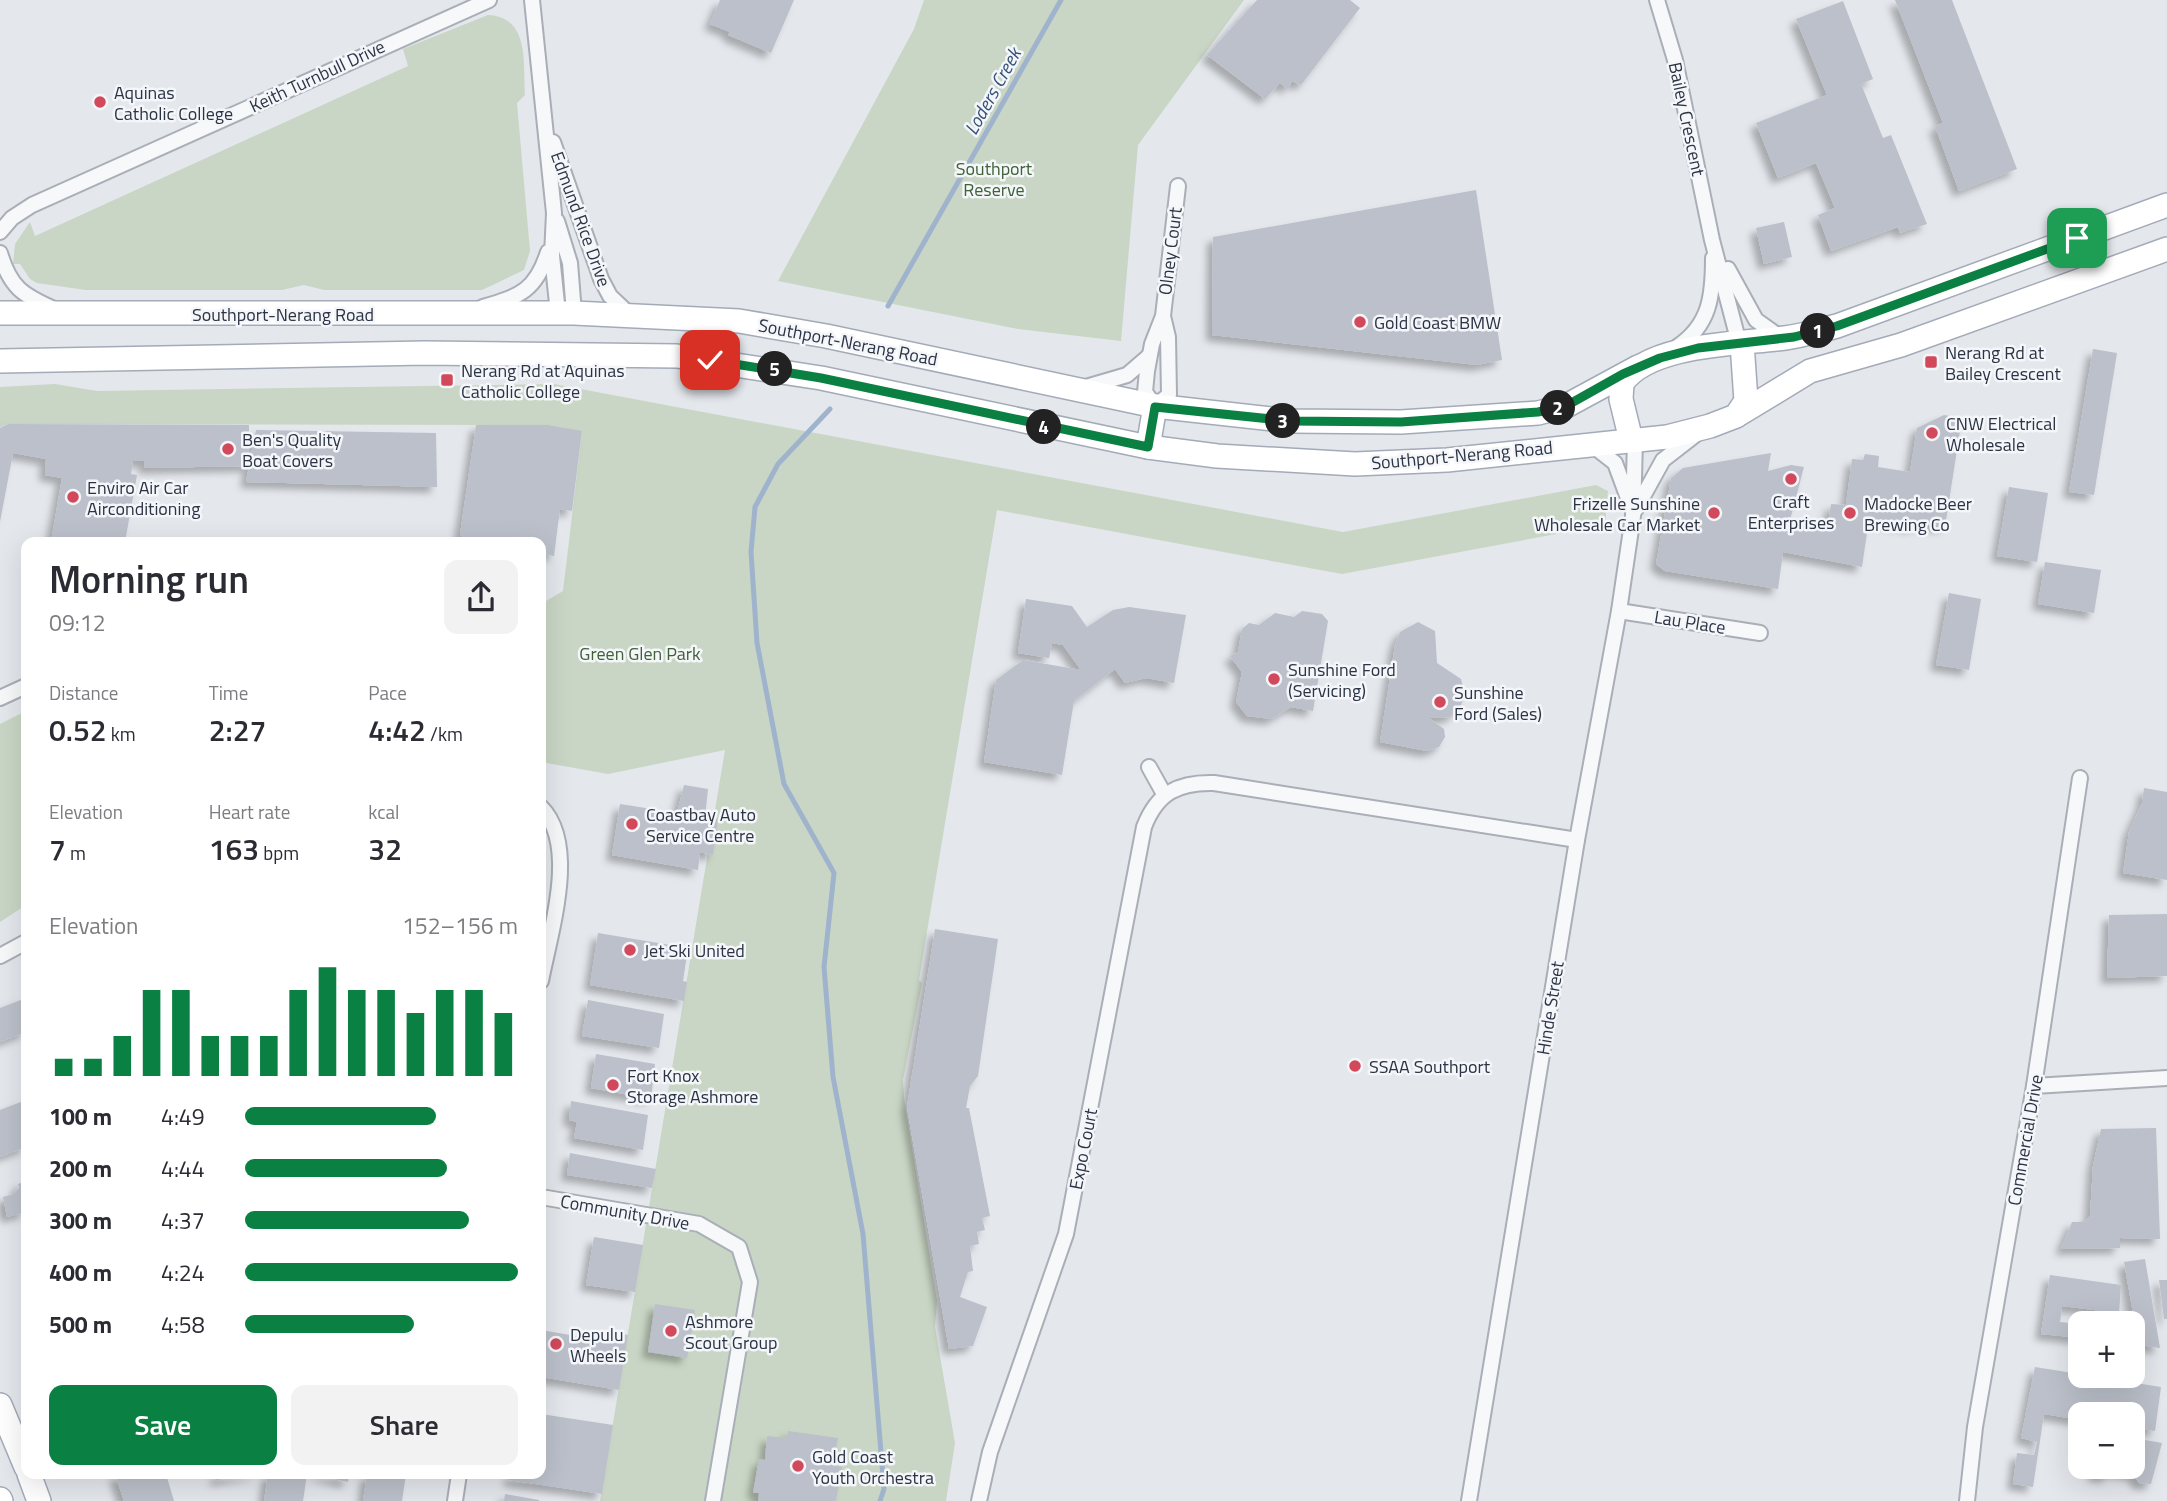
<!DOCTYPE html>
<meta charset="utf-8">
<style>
:root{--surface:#fff;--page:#f2f2f3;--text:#2b2b33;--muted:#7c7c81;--accent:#0b8043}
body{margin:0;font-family:"Titillium Web",sans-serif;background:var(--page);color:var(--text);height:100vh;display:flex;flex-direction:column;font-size:26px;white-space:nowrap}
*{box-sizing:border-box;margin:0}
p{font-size:23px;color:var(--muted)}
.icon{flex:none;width:38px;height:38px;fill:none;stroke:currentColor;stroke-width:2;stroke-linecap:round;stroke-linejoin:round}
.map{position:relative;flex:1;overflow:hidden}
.details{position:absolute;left:21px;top:537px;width:525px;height:942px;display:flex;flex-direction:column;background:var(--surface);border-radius:14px;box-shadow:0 7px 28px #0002}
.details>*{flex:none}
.fabs{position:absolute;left:2068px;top:1311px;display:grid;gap:14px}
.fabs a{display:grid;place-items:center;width:77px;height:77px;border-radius:14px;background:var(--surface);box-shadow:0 7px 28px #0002;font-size:35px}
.pin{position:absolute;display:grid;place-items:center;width:60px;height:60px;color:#fff;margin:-30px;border-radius:14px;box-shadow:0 4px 10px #0006}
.km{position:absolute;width:35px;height:35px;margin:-18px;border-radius:50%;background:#222;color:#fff;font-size:19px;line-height:35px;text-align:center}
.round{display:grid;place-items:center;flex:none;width:74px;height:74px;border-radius:14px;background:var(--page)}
.head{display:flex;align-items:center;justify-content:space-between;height:119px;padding:0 28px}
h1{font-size:38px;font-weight:600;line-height:52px}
.stats{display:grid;grid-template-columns:repeat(3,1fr);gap:10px;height:119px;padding:7px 28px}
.stats div{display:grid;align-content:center}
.stats b{font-size:30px;font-weight:600}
.stats small{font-size:19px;font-weight:400}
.stats p{font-size:19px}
.chart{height:196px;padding:14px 28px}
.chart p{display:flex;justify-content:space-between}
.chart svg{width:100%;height:126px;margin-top:7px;stroke:var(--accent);stroke-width:6}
.primary-button{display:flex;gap:14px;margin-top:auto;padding:14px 28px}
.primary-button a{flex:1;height:80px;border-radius:14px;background:var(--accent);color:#fff;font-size:28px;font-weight:600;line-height:80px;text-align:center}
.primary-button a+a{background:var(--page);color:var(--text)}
ul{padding:0 28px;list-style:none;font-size:23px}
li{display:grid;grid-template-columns:112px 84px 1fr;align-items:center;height:52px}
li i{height:18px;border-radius:9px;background:var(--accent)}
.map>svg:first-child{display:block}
</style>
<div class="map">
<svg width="2167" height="1501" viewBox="0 0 2167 1501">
<defs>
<filter id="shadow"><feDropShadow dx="-6" dy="6" stdDeviation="3.5" flood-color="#0004"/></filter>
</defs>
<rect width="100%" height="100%" fill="#e4e7ec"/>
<g fill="#c9d6c5">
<polygon points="924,0 1244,0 1138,145 1121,341 1018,329 778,281 914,29"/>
<path d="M 488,15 C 530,17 523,63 525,95 L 517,103 L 530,251 L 524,270 L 482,290 L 324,290 L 304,285 L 282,290 L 86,290 L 37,283 L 30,279 L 20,264 L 13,264 L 15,244 L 30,222 L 35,236 L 408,66 L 403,49 Z"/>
<polygon points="55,384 97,391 554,384 1343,532 1596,485 1608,491 1605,525 1342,574 997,510 919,980 922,983 903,1080 904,1098 937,1301 935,1327 955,1443 946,1501 600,1501 725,750 608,774 541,762 541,604 563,591 582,432 548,425 8,424 0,427 0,387"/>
<polygon points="26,711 26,905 0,922 0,724"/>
</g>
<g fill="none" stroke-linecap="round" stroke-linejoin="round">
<g stroke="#9fb4cc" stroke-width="5">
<polyline points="888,306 1061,0"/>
<polyline points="830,409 778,464 755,507 751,552 757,643 784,784 834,873 824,967 833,1077 863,1234 884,1489 880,1501"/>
</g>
</g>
<g fill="#bbc0ca" filter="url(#shadow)">
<polygon points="720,0 794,0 771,53 728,35 730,32 710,24"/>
<polygon points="1257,0 1350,0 1360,8 1301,85 1292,81 1288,89 1280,83 1265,99 1207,55"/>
<polygon points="1895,0 1952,0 2017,169 1959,191 1935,126 1943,123"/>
<polygon points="1843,1 1873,79 1861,84 1883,138 1891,135 1927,224 1900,233 1898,227 1831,251 1818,215 1835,208 1816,163 1778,178 1756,123 1827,95 1796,19"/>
<polygon points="1476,190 1502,360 1477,365 1212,335 1213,237"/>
<polygon points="1784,222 1792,257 1764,264 1756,228"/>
<polygon points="2093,349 2117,353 2094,495 2069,492"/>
<polygon points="1944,415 1962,418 1945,527 1916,523 1915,527 1869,519 1862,567 1783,552 1778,589 1665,571 1656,564 1671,478 1683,468 1771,453 1768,471 1791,465 1804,467 1789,524 1827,531 1831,504 1846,505 1852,459 1863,460 1865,454 1879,456 1878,467 1910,472 1917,428"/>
<polygon points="8,424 249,425 249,466 144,468 145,461 133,461 131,474 137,475 125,542 51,542 62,478 45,475 46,459 13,453 0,522 0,428"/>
<polygon points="476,425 548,425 582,431 572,511 560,509 554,556 541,553 541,542 467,542 460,535"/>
<polygon points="256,430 436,433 437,487 246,482"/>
<polygon points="2009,487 2048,493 2037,562 1997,556"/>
<polygon points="2045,562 2101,570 2094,613 2038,604"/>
<polygon points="1949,593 1981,599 1969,670 1936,665"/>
<polygon points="1026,599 1072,606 1087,627 1113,610 1129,607 1186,615 1174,683 1146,678 1125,683 1115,669 1074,701 1062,775 984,762 996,680 1023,660 1081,670 1063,645 1052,643 1049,658 1018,653"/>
<polygon points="1302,611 1322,614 1328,621 1313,711 1291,707 1271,719 1247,716 1236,702 1242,672 1230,656 1238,652 1242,629 1249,623 1259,625 1275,613 1294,617"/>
<polygon points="1418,622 1435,631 1437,663 1461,679 1465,694 1460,708 1450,717 1429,718 1444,729 1445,737 1439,747 1427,751 1380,742 1395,645 1400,632"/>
<polygon points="684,785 708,789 705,817 718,819 713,855 700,852 698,870 612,855 620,804 677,813"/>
<polygon points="2144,788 2167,792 2167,880 2123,873 2129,832 2142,803"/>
<polygon points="2167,914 2167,976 2107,978 2109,915"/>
<polygon points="935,929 998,939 978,1076 970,1086 966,1108 969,1108 990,1216 982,1218 985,1230 977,1232 979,1244 970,1246 973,1271 968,1272 960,1297 987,1307 973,1346 949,1349 907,1107"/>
<polygon points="598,933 688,948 683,981 687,982 684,1001 590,985"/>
<polygon points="26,998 26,1032 0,1042 0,1008"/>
<polygon points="588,1000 664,1014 659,1048 582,1036"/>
<polygon points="596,1054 655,1064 651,1099 591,1088"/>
<polygon points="26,1100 26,1147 0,1157 0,1110"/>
<polygon points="571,1101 648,1115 643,1150 574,1138 577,1122 569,1120"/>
<polygon points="2156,1128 2160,1239 2120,1238 2120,1248 2061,1249 2072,1222 2085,1222 2090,1216 2093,1166 2101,1129"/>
<polygon points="570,1153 656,1169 652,1188 567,1175"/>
<polygon points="26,1181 26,1212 7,1217 3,1197 14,1194 19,1188 18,1184"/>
<polygon points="594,1237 643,1245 635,1292 586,1285"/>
<polygon points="2145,1259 2160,1348 2133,1344 2133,1330 2136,1330 2124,1262"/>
<polygon points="2050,1275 2121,1285 2119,1313 2062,1306 2060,1322 2081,1324 2081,1338 2041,1334"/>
<polygon points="2159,1280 2167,1280 2167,1319 2164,1319"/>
<polygon points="655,1304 695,1310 687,1358 648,1352"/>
<polygon points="541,1330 599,1340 600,1330 628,1335 619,1390 541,1377"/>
<polygon points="2035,1367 2161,1387 2155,1431 2141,1429 2140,1439 2162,1443 2151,1484 2139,1483 2133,1474 2112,1471 2106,1477 2094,1475 2095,1466 2133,1466 2133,1414 2081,1414 2081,1420 2044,1414 2033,1487 2013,1484 2017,1453 2034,1455 2037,1442 2021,1438"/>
<polygon points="541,1414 613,1425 602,1494 509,1480 510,1474 541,1474"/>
<polygon points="788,1431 838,1438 833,1465 842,1467 836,1501 758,1501 759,1493 753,1493 759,1459 765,1460 767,1436 787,1438"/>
<polygon points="115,1474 166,1474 174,1501 124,1501"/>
<polygon points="216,1474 256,1474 256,1475 216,1480"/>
<polygon points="268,1474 307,1474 303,1501 264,1501"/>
<polygon points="312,1474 349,1474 348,1482"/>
<polygon points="367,1474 406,1474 402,1501 363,1501"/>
<polygon points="505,1494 539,1500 539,1501 504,1501"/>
</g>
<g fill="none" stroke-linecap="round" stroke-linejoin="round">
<defs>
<g id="street">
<polyline points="532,0 554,213 552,256 558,313"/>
<polyline points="1657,0 1675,60 1712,240 1739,343"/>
<polyline points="553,142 601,279 610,296 629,314"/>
<polyline points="557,221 570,263 574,313"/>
<polyline points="0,232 12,218 32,205 489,0"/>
<path d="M 0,253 C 10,287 22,295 54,309"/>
<polyline points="1728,269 1756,320 1780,337"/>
<path d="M 483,307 C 521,296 536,290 548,252"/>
<polyline points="1163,316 1168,337 1169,395 1155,406 1145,392 1147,371 1152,344 1163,316 1178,186"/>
<path d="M 1677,347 C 1710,325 1713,296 1713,258"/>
<polyline points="1086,387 1127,375 1149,356"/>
<polyline points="1592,445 1615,463 1628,498"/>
<polyline points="1636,509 1663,460 1694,436"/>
<polyline points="1619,611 1760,633"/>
<polyline points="0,698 26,686"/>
<polyline points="1149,767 1164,794"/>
<path d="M 541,807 C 579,845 550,933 541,981"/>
<polyline points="0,956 26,942"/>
<polyline points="2034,1086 2167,1078"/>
<polyline points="541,1197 699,1224 739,1247 750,1282 713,1501"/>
<polyline points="455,1501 459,1474"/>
<path d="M 979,1501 L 990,1452 L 1066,1234 L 1144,827 C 1157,793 1178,782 1214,783 L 1577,840"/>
<polyline points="1469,1501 1577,840 1619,611 1633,516 1635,440"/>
<polyline points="1967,1501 1975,1427 2034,1086 2080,778"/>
</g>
<g id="primary">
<polyline points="0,313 574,313 739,321 826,336 1155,406 1290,421 1401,422 1538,413 1566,406 1638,367"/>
<polyline points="0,361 425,353 677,356 821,378 1148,447 1217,456 1355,464 1447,460 1667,437 1710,426 1736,416 1746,401 1742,343"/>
<polyline points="1736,416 1810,371 1901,345 2167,249"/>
<path d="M 1631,440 L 1621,399 L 1622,383 C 1650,343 1741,344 1785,338 C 1802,336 1820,330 1837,326 L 2167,205"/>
<polyline points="1148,447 1155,406"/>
<polyline points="0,1405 26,1467"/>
<polyline points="29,1474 39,1501"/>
<polyline points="0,1499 1,1501"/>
</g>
</defs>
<use href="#street" stroke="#a9aeb7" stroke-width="18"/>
<use href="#primary" stroke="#a3abb8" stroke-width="26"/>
<use href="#street" stroke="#f7f8fa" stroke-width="14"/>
<use href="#primary" stroke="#fff" stroke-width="23"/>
</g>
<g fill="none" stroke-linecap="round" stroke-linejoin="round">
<defs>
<polyline id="route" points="710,360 821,378 1148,447 1155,407 1290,421 1401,422 1538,412 1566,406 1623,374 1660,358 1698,348 1794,337 1837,326 2077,238"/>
</defs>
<use href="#route" stroke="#fff" stroke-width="14"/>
<use href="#route" stroke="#0b8043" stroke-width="9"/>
</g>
<g fill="#d1495b" stroke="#f4f6f9" stroke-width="2.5">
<circle cx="100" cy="102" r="7"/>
<circle cx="1360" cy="322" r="7"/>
<rect x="1924" y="355" width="14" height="14" rx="3.5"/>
<rect x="440" y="373" width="14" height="14" rx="3.5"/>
<circle cx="1932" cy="433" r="7"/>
<circle cx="228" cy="449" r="7"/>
<circle cx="1791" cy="479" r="7"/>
<circle cx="73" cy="497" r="7"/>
<circle cx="1714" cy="513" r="7"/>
<circle cx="1850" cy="513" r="7"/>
<circle cx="1274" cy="679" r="7"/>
<circle cx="1440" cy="702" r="7"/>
<circle cx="632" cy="824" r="7"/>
<circle cx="630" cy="950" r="7"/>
<circle cx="1355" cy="1066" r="7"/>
<circle cx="613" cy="1085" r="7"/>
<circle cx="671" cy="1331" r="7"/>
<circle cx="556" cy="1344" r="7"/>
<circle cx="798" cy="1466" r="7"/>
</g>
<g text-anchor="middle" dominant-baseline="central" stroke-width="5" stroke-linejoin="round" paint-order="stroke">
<g font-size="18" fill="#2b3445" stroke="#f4f6f9">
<text transform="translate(317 76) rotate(-25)">Keith Turnbull Drive</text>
<text transform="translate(1687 119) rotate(78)">Bailey Crescent</text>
<text transform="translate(581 219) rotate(70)">Edmund Rice Drive</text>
<text transform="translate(1170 251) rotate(-83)">Olney Court</text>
<text x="283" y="314">Southport-Nerang Road</text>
<text transform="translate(848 342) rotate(11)">Southport-Nerang Road</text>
<text transform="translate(1462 455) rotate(-5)">Southport-Nerang Road</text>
<text transform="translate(1690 622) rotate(9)">Lau Place</text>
<text transform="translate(1550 1008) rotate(-81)">Hinde Street</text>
<text transform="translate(2025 1140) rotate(-80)">Commercial Drive</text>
<text transform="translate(1083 1149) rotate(-79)">Expo Court</text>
<text transform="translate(625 1212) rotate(10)">Community Drive</text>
</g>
<g font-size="18" fill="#2b3445" stroke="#f4f6f9" text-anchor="start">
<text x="114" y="92">Aquinas<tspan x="114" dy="21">Catholic College</tspan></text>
<text x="1374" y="322">Gold Coast BMW</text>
<text x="1945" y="352">Nerang Rd at<tspan x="1945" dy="21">Bailey Crescent</tspan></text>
<text x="461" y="370">Nerang Rd at Aquinas<tspan x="461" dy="21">Catholic College</tspan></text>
<text x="1946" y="423">CNW Electrical<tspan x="1946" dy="21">Wholesale</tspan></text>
<text x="242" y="439">Ben's Quality<tspan x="242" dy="21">Boat Covers</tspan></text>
<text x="87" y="487">Enviro Air Car<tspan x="87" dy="21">Airconditioning</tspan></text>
<text x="1791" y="501" text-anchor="middle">Craft<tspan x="1791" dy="21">Enterprises</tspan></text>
<text x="1700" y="503" text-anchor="end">Frizelle Sunshine<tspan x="1700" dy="21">Wholesale Car Market</tspan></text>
<text x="1864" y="503">Madocke Beer<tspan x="1864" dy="21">Brewing Co</tspan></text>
<text x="1288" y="669">Sunshine Ford<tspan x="1288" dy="21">(Servicing)</tspan></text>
<text x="1454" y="692">Sunshine<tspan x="1454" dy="21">Ford (Sales)</tspan></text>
<text x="646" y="814">Coastbay Auto<tspan x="646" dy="21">Service Centre</tspan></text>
<text x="644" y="950">Jet Ski United</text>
<text x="1369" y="1066">SSAA Southport</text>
<text x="627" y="1075">Fort Knox<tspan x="627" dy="21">Storage Ashmore</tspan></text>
<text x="685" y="1321">Ashmore<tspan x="685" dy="21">Scout Group</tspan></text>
<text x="570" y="1334">Depulu<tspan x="570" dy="21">Wheels</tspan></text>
<text x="812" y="1456">Gold Coast<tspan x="812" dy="21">Youth Orchestra</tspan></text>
</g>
<g font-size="18" fill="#3f6138" stroke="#f4f6f9">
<text x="994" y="168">Southport<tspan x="994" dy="21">Reserve</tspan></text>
<text x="640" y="653">Green Glen Park</text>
</g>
<g font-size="19" font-style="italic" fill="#34527a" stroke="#f4f6f9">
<text transform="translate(992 91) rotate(-61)">Loders Creek</text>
</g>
</g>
</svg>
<div class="fabs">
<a>+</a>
<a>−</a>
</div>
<div class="pin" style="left:2077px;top:238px;background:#1e9e55"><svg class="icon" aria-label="arrive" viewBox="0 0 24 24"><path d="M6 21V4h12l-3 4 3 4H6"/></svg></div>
<div class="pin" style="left:710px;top:360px;background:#d93025"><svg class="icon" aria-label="check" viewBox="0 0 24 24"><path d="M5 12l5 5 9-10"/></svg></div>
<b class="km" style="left:1818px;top:331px">1</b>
<b class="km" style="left:1558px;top:408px">2</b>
<b class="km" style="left:1283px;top:421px">3</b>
<b class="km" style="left:1044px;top:427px">4</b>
<b class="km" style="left:775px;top:369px">5</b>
<section class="details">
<div class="head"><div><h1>Morning run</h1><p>09:12</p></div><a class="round"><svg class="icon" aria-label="share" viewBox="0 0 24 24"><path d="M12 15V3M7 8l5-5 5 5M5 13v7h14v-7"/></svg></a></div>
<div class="stats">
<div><p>Distance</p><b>0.52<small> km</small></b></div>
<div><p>Time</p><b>2:27</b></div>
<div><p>Pace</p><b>4:42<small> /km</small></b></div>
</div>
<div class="stats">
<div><p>Elevation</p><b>7<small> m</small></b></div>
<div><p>Heart rate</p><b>163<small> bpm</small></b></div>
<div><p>kcal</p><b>32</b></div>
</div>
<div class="chart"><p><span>Elevation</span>152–156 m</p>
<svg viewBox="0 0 160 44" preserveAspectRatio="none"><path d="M5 44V38M15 44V38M25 44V30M35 44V14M45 44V14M55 44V30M65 44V30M75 44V30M85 44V14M95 44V6M105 44V14M115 44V14M125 44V22M135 44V14M145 44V14M155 44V22"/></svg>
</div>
<ul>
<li><b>100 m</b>4:49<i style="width:70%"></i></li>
<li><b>200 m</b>4:44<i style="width:74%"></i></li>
<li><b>300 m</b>4:37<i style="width:82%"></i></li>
<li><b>400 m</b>4:24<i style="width:100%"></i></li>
<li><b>500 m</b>4:58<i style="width:62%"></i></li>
</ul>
<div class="primary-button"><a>Save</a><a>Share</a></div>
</section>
</div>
